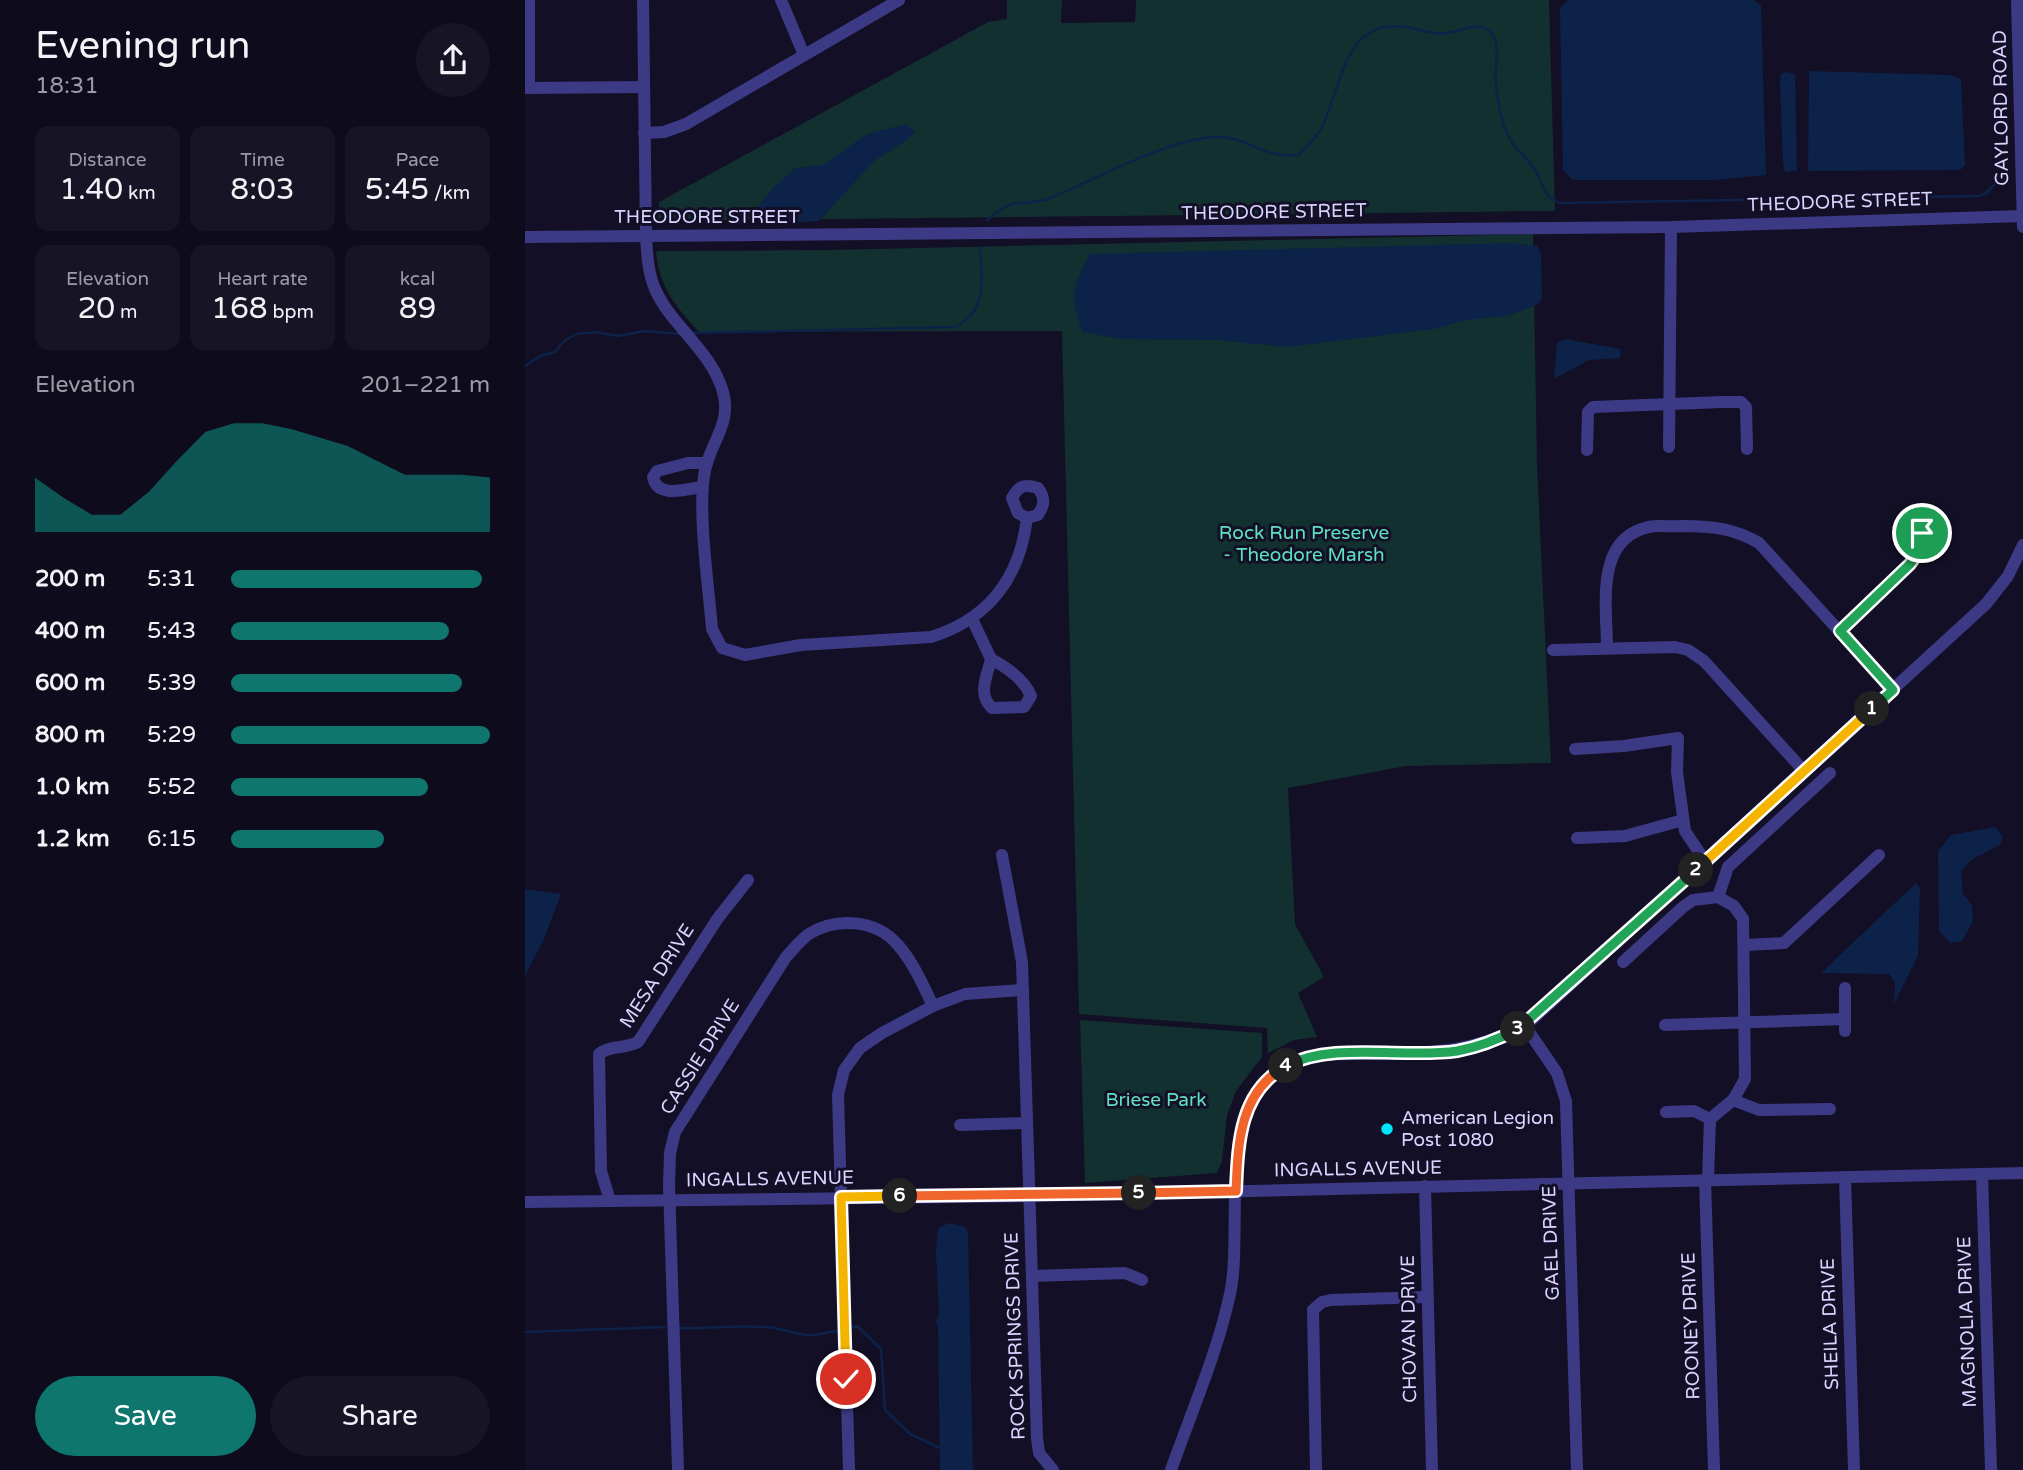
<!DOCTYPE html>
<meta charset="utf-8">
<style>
:root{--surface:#0e0b1c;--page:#171425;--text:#f1f3f6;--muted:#9b9ba3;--accent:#0f766e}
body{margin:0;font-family:"Varela Round",sans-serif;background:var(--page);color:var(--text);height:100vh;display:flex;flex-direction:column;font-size:26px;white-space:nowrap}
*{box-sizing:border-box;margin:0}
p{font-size:23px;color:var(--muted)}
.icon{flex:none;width:38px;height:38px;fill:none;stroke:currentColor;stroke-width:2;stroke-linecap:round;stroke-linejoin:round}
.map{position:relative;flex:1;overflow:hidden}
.side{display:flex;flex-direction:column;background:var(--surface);width:525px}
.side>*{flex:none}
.pin{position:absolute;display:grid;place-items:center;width:60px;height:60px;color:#fff;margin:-30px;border:4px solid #fff;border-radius:50%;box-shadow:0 2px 7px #0007}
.km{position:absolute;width:35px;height:35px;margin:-18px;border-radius:50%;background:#222;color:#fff;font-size:19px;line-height:35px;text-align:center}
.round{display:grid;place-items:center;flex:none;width:74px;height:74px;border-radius:37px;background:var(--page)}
.overview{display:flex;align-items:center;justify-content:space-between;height:119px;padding:0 35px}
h1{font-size:38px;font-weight:600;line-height:52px}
.metrics{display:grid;grid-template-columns:repeat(3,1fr);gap:10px;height:119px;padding:7px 35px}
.metrics div{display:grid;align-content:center;border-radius:14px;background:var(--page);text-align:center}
.metrics b{font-size:30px;font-weight:600}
.metrics small{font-size:19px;font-weight:400}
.metrics p{font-size:19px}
.chart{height:196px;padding:14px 35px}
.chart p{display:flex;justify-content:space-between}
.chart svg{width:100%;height:126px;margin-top:7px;fill:var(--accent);opacity:.7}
.action{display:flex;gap:14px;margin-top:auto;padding:14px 35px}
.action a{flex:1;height:80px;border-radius:42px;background:var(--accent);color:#fff;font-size:28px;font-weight:600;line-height:80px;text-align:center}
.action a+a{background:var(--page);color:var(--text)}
ul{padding:0 35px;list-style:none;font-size:23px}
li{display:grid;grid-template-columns:112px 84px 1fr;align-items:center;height:52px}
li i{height:18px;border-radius:9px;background:var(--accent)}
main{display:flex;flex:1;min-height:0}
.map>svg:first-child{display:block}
</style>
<main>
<section class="side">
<div class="overview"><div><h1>Evening run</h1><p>18:31</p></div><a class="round"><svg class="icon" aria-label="share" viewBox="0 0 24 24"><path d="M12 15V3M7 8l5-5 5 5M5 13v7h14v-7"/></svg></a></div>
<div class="metrics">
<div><p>Distance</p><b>1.40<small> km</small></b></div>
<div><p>Time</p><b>8:03</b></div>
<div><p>Pace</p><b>5:45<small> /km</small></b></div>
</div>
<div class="metrics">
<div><p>Elevation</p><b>20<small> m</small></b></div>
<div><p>Heart rate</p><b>168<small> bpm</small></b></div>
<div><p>kcal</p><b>89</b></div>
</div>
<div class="chart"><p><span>Elevation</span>201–221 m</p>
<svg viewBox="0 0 160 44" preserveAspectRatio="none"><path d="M0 44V25L10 32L20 38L30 38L40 30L50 19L60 9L70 6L80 6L90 8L100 11L110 14L120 19L130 24L140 24L150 24L160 25V44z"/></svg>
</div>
<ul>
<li><b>200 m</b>5:31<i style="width:97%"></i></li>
<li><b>400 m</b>5:43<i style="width:84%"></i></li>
<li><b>600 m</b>5:39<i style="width:89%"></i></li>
<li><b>800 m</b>5:29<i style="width:100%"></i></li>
<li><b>1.0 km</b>5:52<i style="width:76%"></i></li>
<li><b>1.2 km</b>6:15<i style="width:59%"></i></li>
</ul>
<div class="action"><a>Save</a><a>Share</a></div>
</section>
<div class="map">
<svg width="1498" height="1470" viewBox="0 0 1498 1470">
<rect width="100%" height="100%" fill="#130f26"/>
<g fill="#12302f">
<polygon points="482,0 537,0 536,23 610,22 611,0 1024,0 1030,211 133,221 134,202 463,22 482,19"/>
<path d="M 1008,234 L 1012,465 L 1026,763 L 881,766 L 763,788 L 770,924 L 799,977 L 773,993 L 792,1037 L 769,1040 L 743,1053 L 742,1028 L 554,1014 L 537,331 L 174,332 C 151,307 134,287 131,251 L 305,250 Z"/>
<polygon points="555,1020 737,1033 737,1057 711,1091 702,1115 697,1161 692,1173 560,1183"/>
</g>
<g fill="#0c2248">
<polygon points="1043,0 1229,0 1236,6 1241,175 1189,180 1048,180 1038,170 1035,8"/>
<polygon points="1284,71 1426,75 1436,79 1440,165 1435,170 1283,171"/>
<polygon points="1262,72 1270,75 1272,171 1260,172 1258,164 1255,82 1256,74"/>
<polygon points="381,124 390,132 382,140 349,161 294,221 243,224 232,211 235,203 248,188 270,168 298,165 342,134"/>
<path d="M 987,243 L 1012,246 L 1016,253 L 1017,299 L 1012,305 L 982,316 L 940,320 L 909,329 L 762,347 L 692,340 L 595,339 L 558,332 C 544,300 548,284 565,254 Z"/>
<polygon points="1040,339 1096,349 1095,358 1064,360 1029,379 1032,343"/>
<polygon points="1470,827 1478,837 1475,845 1446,860 1436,871 1438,894 1447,905 1448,921 1437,941 1425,943 1414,931 1413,851 1426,835"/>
<polygon points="1391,883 1395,888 1393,956 1369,1004 1370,983 1364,974 1296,973"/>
<polygon points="0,889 36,894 19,939 0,976"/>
<polygon points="424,1223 440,1227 443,1233 448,1470 415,1470 413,1326 410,1321 414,1314 411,1252 413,1228"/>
</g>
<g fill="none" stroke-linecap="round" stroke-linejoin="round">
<g stroke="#0c2248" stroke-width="2.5">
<path d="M 462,220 C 493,193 496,209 525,198 C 573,179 646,136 696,137 C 726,138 735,158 773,155 C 782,147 791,138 797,127 C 818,85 818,14 886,28 C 898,31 909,34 923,33 C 935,32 946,23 959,28 C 980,36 968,69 971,86 C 974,106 976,125 987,142 C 993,153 1005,160 1011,171 C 1019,185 1017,196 1035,203 L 1453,196 L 1460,194 L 1484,170"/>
<path d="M 167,333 L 429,327 C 463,312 457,279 455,247"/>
<polyline points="0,366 15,356 30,352 40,340 52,334 71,332 93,336 120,331 157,334"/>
<path d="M 155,1328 C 183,1329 211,1325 238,1327 C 254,1327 266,1333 281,1335 C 292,1336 302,1332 313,1331"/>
<polyline points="326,1328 332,1326 356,1349 360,1410 385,1434 415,1448"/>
<polyline points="0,1332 140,1327"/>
</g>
<g stroke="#3d3a85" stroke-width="12">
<polyline points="4,0 4,88"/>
<path d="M 118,0 L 121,236 C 122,254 123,273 130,289 C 146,326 187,351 198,392 C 206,420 190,437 182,463 C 170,499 184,588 187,629 L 197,648 L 220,655 L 276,645 L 406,637 C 464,619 495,577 502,518 L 513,515 C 520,504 520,498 513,488 C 500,484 494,485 487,498 L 493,513 L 502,518"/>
<polyline points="256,0 279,55"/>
<polyline points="1492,0 1498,227"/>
<polyline points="0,88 119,87"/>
<polyline points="119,133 139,132 161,124 374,0"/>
<polyline points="0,237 1146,227 1498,216"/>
<polyline points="1144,447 1146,227"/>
<polyline points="1062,450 1063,412 1068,407 1197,402 1216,402 1221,407 1222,449"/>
<path d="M 177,487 C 161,489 132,499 128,477 L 132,471 L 163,463 L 182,463"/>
<path d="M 447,619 L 466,659 C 462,677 452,694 467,708 L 499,707 L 506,696 C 499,679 483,668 466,659"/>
<polyline points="1315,631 1385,564 1393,553 1397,533"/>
<path d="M 1082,648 C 1082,608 1069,538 1124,527 C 1134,525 1146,527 1156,526 C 1187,526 1208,528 1234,543 L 1368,690"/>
<polyline points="1028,650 1150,647 1163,650 1179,661 1279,771"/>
<polyline points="1050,749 1099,746 1153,738 1152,772 1160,831 1180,861"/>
<polyline points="1052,838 1100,836 1158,820"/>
<polyline points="477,855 497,962 512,1438 514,1453 528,1470"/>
<polyline points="1193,897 1203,867 1305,773"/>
<polyline points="1220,945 1259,943 1354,855"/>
<polyline points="1098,962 1158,907 1168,900 1193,897"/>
<polyline points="1320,988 1320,1031"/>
<polyline points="1140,1025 1320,1019"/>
<polyline points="1000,1026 1032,1073 1041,1101 1052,1470"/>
<polyline points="1208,1100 1234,1110 1305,1109"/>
<polyline points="1141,1112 1169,1111 1185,1119"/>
<polyline points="435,1125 501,1123"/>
<polyline points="1457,1174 1466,1470"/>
<polyline points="1320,1177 1329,1470"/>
<polyline points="1180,1180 1189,1470"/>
<polyline points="1183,1180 1185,1119 1208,1100 1220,1079 1218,919 1209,906 1193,897"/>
<polyline points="900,1186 907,1470"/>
<path d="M 85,1201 L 76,1171 L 74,1054 C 85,1045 101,1049 113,1042 L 193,918 L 223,880"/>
<polyline points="0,1202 505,1196 1498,1173"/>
<polyline points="507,1276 600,1273 617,1280"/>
<path d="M 153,1470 L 144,1185 L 145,1153 L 150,1132 L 261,957 C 268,950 275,940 284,934 C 311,917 351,919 373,945 C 388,962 398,985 408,1006"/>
<polyline points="324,1470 313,1095 319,1070 335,1048 357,1033 408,1006 440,994 498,990"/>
<path d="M 646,1470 C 666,1413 692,1354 705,1294 C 720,1224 685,1091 773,1060 C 794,1053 818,1054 841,1054 C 904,1052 941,1055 1000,1026 L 1461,604 L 1483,576 L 1498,545"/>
<polyline points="791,1470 788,1310 797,1302 806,1300 901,1297"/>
</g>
</g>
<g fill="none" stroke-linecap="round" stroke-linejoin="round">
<defs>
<polyline id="split-1" points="1347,709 1368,690 1315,631 1385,564 1393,553 1397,533"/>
<polyline id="split-2" points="1171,870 1347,709"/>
<polyline id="split-3" points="993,1029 1171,870"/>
<path id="split-4" d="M 761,1066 C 808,1041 880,1059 932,1051 C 954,1047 974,1039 993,1029"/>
<path id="split-5" d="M 614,1193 L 711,1191 C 713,1144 714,1092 761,1066"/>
<polyline id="split-6" points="375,1196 614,1193"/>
<polyline id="split-7" points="321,1379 316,1197 375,1196"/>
</defs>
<use href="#split-1" stroke="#fff" stroke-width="14"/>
<use href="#split-2" stroke="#fff" stroke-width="14"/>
<use href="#split-3" stroke="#fff" stroke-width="14"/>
<use href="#split-4" stroke="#fff" stroke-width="14"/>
<use href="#split-5" stroke="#fff" stroke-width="14"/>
<use href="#split-6" stroke="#fff" stroke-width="14"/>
<use href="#split-7" stroke="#fff" stroke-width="14"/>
<use href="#split-1" stroke="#22a559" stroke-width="9"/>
<use href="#split-2" stroke="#f5b400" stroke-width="9"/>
<use href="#split-3" stroke="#22a559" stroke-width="9"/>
<use href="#split-4" stroke="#22a559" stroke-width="9"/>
<use href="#split-5" stroke="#f0652b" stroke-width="9"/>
<use href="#split-6" stroke="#f0652b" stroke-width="9"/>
<use href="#split-7" stroke="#f5b400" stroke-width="9"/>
</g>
<circle fill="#00e5ff" stroke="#130f26" stroke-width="2.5" cx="862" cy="1129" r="7"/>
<g text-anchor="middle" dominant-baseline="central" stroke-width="6" stroke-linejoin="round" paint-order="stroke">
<g font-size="19" fill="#d9d4ff" stroke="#130f26">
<text transform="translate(1476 108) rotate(-91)">GAYLORD ROAD</text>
<text transform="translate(1315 202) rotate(-2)">THEODORE STREET</text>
<text transform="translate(749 212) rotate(-1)">THEODORE STREET</text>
<text x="182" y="217">THEODORE STREET</text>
<text transform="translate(132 976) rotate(-57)">MESA DRIVE</text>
<text transform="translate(175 1057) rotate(-58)">CASSIE DRIVE</text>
<text transform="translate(833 1169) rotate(-1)">INGALLS AVENUE</text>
<text transform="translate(245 1179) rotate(-1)">INGALLS AVENUE</text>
<text transform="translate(1026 1243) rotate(-92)">GAEL DRIVE</text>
<text transform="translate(1442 1322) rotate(-92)">MAGNOLIA DRIVE</text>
<text transform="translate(1305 1324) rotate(-92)">SHEILA DRIVE</text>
<text transform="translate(1166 1326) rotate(-92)">ROONEY DRIVE</text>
<text transform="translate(884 1329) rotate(-91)">CHOVAN DRIVE</text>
<text transform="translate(490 1336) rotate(-92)">ROCK SPRINGS DRIVE</text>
</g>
<g font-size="19" fill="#5fe0c0" stroke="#130f26">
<text x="779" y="533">Rock Run Preserve<tspan x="779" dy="22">- Theodore Marsh</tspan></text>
<text x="631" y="1100">Briese Park</text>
</g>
<g font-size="19" fill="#d9d4ff" stroke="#130f26" text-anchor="start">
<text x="876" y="1118">American Legion<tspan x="876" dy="22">Post 1080</tspan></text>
</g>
</g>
</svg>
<div class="pin" style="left:1397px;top:533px;background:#1e9e55"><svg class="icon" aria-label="arrive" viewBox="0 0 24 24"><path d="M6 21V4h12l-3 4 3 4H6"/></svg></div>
<div class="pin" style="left:321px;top:1379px;background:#d93025"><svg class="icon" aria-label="check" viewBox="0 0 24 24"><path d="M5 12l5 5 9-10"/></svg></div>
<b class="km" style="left:1347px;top:709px">1</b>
<b class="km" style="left:1171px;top:870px">2</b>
<b class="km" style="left:993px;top:1029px">3</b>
<b class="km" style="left:761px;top:1066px">4</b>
<b class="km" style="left:614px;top:1193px">5</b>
<b class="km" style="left:375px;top:1196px">6</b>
</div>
</main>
